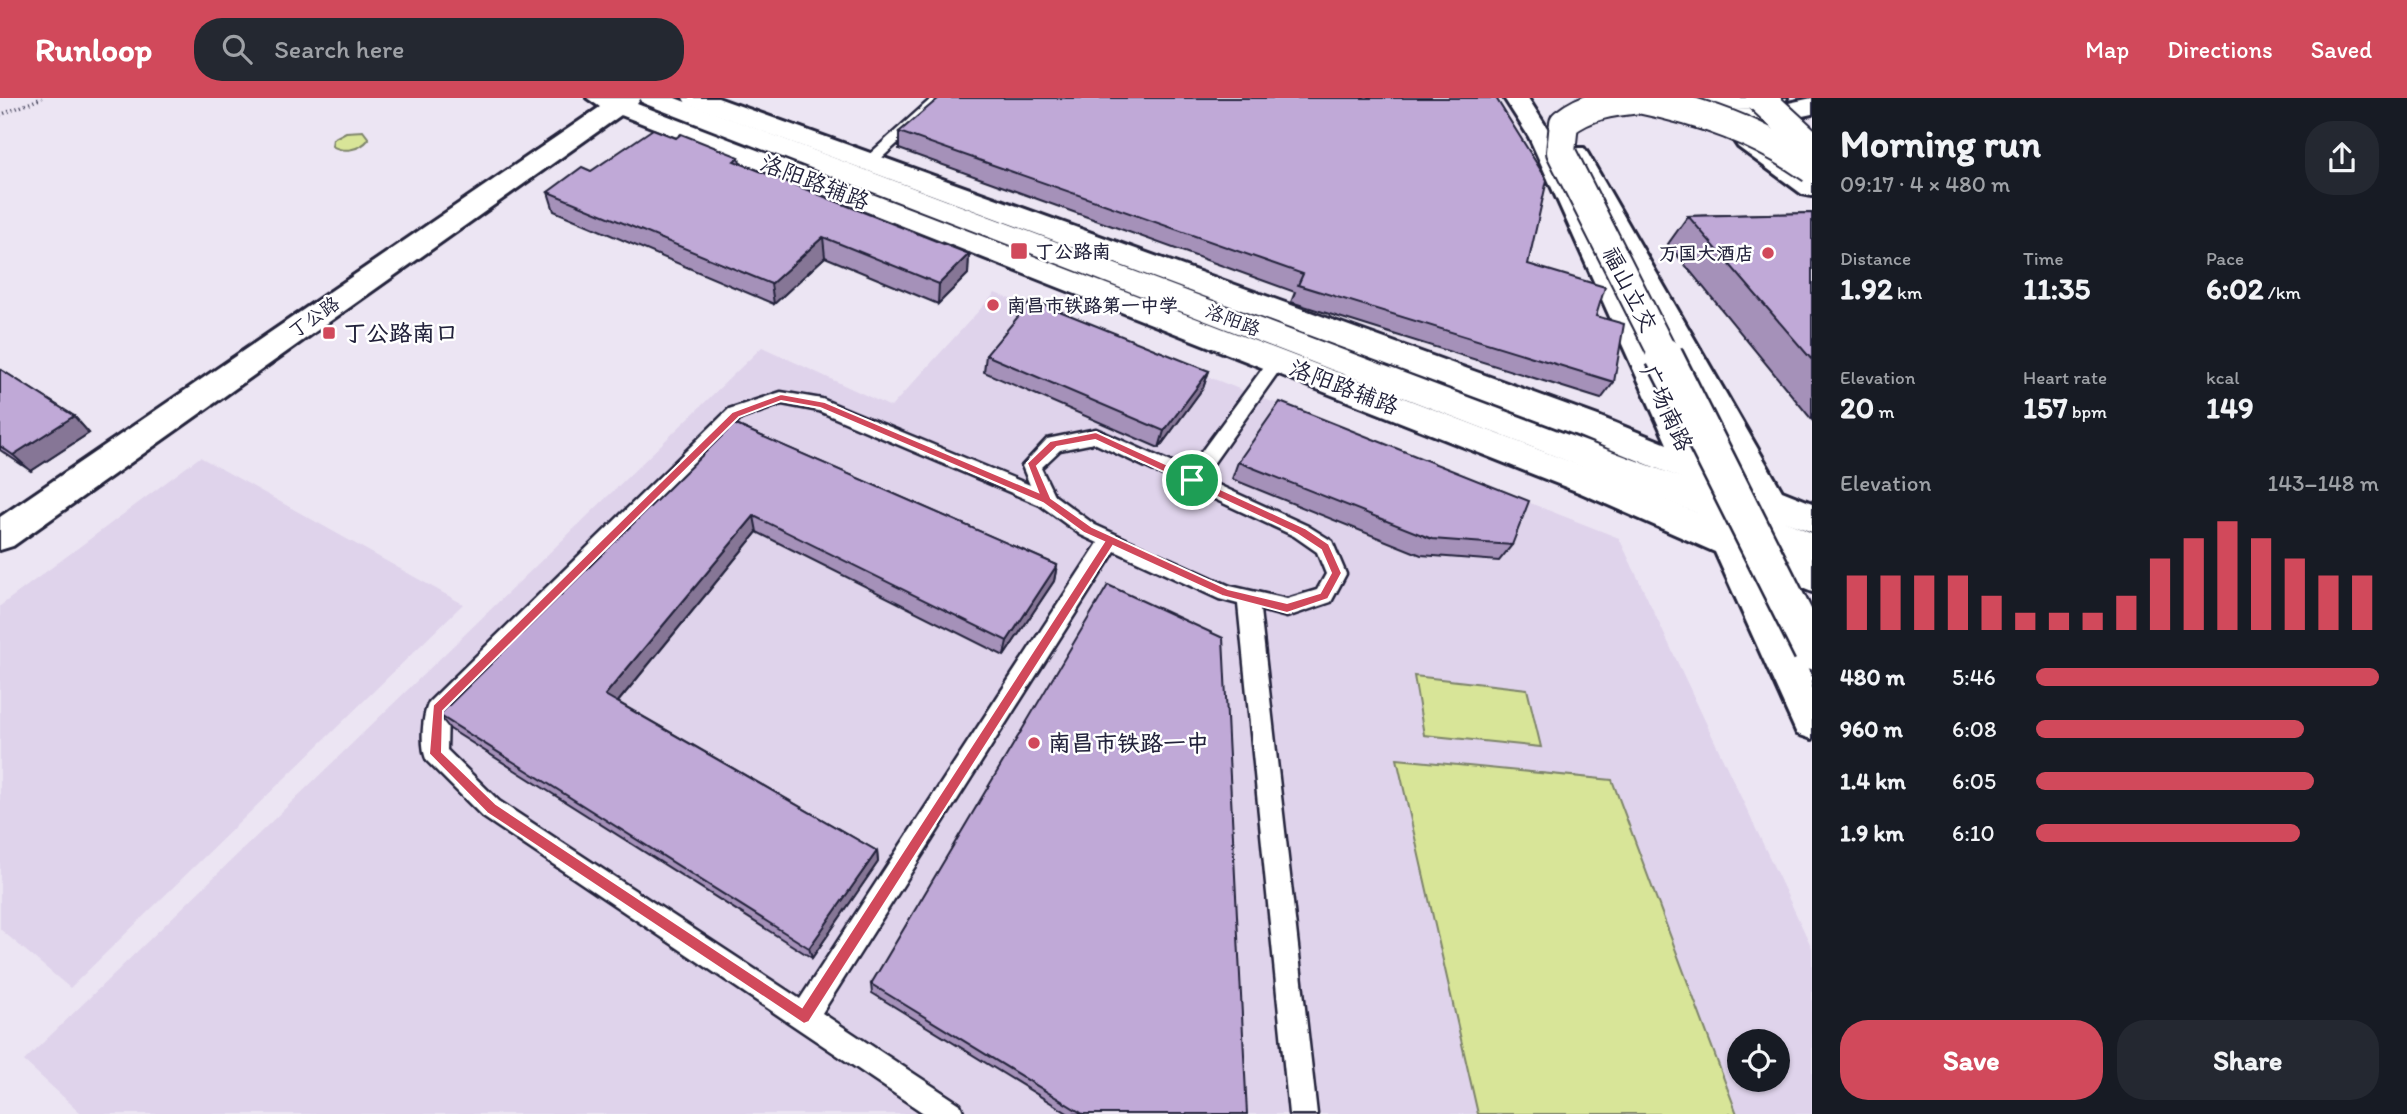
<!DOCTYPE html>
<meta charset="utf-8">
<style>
:root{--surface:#171b24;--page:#242831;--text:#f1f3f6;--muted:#9ea1a6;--accent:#d1495b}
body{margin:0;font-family:Itim,"LXGW WenKai TC",sans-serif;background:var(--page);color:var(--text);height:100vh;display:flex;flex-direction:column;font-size:26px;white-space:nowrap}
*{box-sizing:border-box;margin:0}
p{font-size:23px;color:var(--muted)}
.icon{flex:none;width:38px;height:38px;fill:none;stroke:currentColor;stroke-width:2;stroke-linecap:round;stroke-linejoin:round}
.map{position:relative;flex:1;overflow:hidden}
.drawer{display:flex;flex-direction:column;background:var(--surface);width:595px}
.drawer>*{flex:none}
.buttons{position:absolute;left:1727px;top:931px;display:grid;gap:14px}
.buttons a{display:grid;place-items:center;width:63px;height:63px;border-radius:50%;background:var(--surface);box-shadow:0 2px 5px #0004;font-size:35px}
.pin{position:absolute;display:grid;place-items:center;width:60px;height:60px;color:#fff;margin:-30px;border:4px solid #fff;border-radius:50%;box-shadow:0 2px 7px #0007}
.round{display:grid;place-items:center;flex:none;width:74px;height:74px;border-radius:28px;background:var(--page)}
.headline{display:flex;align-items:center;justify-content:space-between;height:119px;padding:0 28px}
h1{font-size:38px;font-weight:700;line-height:52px}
.metrics{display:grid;grid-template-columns:repeat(3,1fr);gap:10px;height:119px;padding:7px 28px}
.metrics div{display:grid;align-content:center}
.metrics b{font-size:30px;font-weight:700}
.metrics small{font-size:19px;font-weight:400}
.metrics p{font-size:19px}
.chart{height:196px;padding:14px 28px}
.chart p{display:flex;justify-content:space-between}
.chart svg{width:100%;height:126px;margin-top:7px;stroke:var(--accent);stroke-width:6}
.primary-button{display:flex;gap:14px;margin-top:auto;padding:14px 28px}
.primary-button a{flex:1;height:80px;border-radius:28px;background:var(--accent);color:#fff;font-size:28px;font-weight:700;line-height:80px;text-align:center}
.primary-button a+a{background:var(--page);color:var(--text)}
ul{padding:0 28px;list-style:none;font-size:23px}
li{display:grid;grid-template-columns:112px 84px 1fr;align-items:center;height:52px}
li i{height:18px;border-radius:9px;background:var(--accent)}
header{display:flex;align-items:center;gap:42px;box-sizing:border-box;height:98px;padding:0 35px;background:var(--accent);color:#fff}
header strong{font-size:33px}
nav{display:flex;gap:38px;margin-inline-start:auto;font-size:24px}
.search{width:490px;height:63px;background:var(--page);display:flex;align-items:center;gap:18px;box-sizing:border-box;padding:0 24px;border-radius:28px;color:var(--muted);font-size:26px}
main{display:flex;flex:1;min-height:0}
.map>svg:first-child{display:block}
</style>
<header>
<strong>Runloop</strong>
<div class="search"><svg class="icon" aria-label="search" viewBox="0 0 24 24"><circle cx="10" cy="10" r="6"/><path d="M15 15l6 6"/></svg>Search here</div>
<nav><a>Map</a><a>Directions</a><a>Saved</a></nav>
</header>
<main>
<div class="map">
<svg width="1812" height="1016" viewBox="0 0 1812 1016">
<rect width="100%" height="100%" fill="#ece5f3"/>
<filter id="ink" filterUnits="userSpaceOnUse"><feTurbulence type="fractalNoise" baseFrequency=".0143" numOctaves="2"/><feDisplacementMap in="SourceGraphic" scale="14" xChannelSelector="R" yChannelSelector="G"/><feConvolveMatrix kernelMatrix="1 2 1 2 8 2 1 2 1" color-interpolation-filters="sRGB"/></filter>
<g filter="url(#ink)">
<g fill="#dfd3eb" fill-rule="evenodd">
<path d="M 995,195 L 1619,440 L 1812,850 L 1812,1016 L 82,1016 L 24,963 L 762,249 L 891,309 ZM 1740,943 L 1778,943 L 1778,982 L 1740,982 Z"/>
<polygon points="200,359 463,506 70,890 0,831 0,508"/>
</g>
<g fill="#d8e598" stroke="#7d846a" stroke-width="2">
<path d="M 363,33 L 369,41 C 360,52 344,55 332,48 L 333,41 L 346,34 Z"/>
<polygon points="1414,578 1527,591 1541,649 1424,637"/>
<polygon points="1397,661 1612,682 1737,1016 1478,1016"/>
</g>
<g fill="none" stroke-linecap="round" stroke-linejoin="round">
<defs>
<g id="service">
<polygon points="932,0 947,0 874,67 864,67 864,61"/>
<path d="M 1277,257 L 1286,263 L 1203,380 L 1308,428 L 1332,443 L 1346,476 L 1331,504 L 1287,519 L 1260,512 L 1317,1016 L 1289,1016 L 1238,506 L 1219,501 L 1115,453 L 822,915 L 960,1006 L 964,1016 L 925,1016 L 483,719 L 427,663 C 420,649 422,618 429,604 L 729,311 L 781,294 L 822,301 L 1030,387 L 1022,368 L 1047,341 L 1096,331 L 1188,372 L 1271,259 ZM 782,306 L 819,313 L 1040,407 L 1081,437 L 1098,445 L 800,901 L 499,703 L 447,652 L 448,615 L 741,321 ZM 1094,345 L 1294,438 L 1317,454 L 1326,476 L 1317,492 L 1287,501 L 1230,488 L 1095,427 L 1054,397 L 1041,370 L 1060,352 Z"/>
</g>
<path id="tertiary" d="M 587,0 L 641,0 L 637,6 L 1605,377 L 1698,415 L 1683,381 L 1574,336 L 686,5 L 683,0 L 718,0 L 1598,318 L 1667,346 L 1529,39 L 1504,0 L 1528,0 L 1563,55 L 1566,50 L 1584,50 L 1588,56 L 1782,393 L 1812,405 L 1812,434 L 1778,421 L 1760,419 L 1757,412 L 1726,399 L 1743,434 L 1812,463 L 1812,494 L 1762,474 L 1812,579 L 1812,641 L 1797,636 L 1715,454 L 1581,395 L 621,17 L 13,448 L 0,452 L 0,419 L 600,9 ZM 1571,73 L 1736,374 L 1709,364 Z"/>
<g id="secondary">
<polygon points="640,0 675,0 1725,396 1812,435 1812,466 1699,416 1552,357 643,5"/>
<path d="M 1652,0 L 1787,0 L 1784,5 C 1743,15 1703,13 1662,11 L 1653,9 L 1650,4 Z"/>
</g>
<g id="primary">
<polygon points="1812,0 1812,16 1760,27 1694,28 1685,25 1681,20 1685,15 1694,12 1760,11"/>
<polygon points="1747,35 1756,37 1812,77 1812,98 1802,96 1738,49 1734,43 1738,37"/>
</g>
</defs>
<use href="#service" stroke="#22223b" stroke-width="5"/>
<use href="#tertiary" stroke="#22223b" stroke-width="6"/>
<use href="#secondary" stroke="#22223b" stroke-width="6"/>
<use href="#primary" stroke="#22223b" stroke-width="6"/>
<polyline stroke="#22223b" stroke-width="3.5" stroke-dasharray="1 3.5" stroke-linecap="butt" points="0,17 42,0"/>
<use href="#service" fill="#fff" fill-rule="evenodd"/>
<use href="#tertiary" fill="#fff" fill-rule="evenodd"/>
<use href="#secondary" fill="#fff" fill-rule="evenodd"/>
<use href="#primary" fill="#fff" fill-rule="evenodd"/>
<defs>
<path id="tertiary-bridge-far1" d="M 1639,1 C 1611,4 1587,7 1564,25 L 1561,54 L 1665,260"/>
<polyline id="tertiary-bridge" points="1664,258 1812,553"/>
<path id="secondary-bridge" d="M 1639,1 C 1703,14 1758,33 1812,71"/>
<polyline id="trunk-bridge" points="1760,0 1812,48"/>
</defs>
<use href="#tertiary-bridge-far1" stroke="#22223b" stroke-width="32" stroke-linecap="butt"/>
<use href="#tertiary-bridge" stroke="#22223b" stroke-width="41" stroke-linecap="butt"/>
<use href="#secondary-bridge" stroke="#22223b" stroke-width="32" stroke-linecap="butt"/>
<use href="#trunk-bridge" stroke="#22223b" stroke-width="32" stroke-linecap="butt"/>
<use href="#tertiary-bridge-far1" stroke="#fff" stroke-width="28"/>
<use href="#tertiary-bridge" stroke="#fff" stroke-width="36"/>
<use href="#secondary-bridge" stroke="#fff" stroke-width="28"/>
<use href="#trunk-bridge" stroke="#fff" stroke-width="28"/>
</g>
<g fill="#a591b9" stroke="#22223b" stroke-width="2">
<polygon points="899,34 1528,166 1596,218 1614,284 1601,301 1291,204 1295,194 899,51"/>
<polygon points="676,40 739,59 740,65 969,156 968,176 938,206 825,159 774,206 554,113 548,94"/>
<polygon points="1812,115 1812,322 1668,146 1688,118"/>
<polygon points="986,257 1209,273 1203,290 1159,350 984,274"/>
<polygon points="0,271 74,318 89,335 31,373 0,352"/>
<polygon points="734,326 1057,467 1054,483 1004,558 757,434 618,604 877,753 878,764 812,860 450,631 439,617"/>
<polygon points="1238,364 1512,447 1499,463 1421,457 1232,381"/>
<polygon points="871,886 1247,1016 1069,1016 872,895"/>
</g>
<g fill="#867696" stroke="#22223b" stroke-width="2">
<polygon points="823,139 825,159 774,206 771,186"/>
<polygon points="969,156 968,176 938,206 939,186"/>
<polygon points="1209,273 1203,290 1159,350 1164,333"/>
<polygon points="74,318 89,335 31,373 13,357"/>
<polygon points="754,418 757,434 612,611 605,597"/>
<polygon points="1057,467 1054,483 1004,558 1007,543"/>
<polygon points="877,753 878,764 812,860 809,850"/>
</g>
<g fill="#c0a9d7" stroke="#22223b" stroke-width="2">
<polygon points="939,0 1496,0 1547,82 1528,166 1605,189 1596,218 1624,226 1614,284 1298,187 1303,176 899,34"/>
<polygon points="653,31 676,40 681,36 739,59 734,63 969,156 939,186 823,139 771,186 548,94 582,69 591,73"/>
<polygon points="1812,115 1812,262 1688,118"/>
<polygon points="1032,202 1209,273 1164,333 986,257"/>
<polygon points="0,271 74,318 13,357 0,348"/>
<polygon points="1280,304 1529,403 1512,447 1432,441 1238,364"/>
<polygon points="734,326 1057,467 1007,543 754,418 605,597 877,753 809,850 439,617"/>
<polygon points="1108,487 1223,540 1247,1016 1083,1016 871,886"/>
</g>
</g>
<path fill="#d1495b" stroke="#fff" stroke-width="2" fill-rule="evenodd" d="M 781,296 L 825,304 L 1038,394 L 1027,365 L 1050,343 L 1096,334 L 1305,430 L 1329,446 L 1342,475 L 1328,501 L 1287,515 L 1222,498 L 1113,448 L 809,924 L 804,926 L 487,715 L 429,656 L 433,607 L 732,314 ZM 781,303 L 820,310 L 1043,405 L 1084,435 L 1104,444 L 802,909 L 496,706 L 442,654 L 443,613 L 739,319 ZM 1095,342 L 1297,436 L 1321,452 L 1331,475 L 1320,495 L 1287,505 L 1228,491 L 1092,429 L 1051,400 L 1037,368 L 1057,349 Z"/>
<g fill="#d1495b" stroke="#fff" stroke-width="2.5">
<rect x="1010" y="144" width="18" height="18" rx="3.5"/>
<circle cx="1768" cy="155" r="7"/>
<circle cx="993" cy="207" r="7"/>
<rect x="322" y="228" width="14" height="14" rx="3.5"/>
<circle cx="1034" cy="645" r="7"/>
</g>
<g text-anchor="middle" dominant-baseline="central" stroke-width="5" stroke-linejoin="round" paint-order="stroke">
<g font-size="19" font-weight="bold" fill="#22223b" stroke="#fff" text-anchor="start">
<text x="1035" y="153">丁公路南</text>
<text x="1754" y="155" text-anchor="end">万国大酒店</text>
<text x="1007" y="207">南昌市铁路第一中学</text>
</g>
<g font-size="19" fill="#22223b" stroke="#fff">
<text transform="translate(314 219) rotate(-35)">丁公路</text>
<text transform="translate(1233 222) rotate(21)">洛阳路</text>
</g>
<g font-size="23" fill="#22223b" stroke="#fff">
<text transform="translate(815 84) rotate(21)">洛阳路辅路</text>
<text transform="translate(1630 191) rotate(63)">福山立交</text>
<text transform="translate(1344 289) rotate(21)">洛阳路辅路</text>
<text transform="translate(1667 310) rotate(65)">广场南路</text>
</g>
<g font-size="23" font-weight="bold" fill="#22223b" stroke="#fff" text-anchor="start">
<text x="343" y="235">丁公路南口</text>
<text x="1048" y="645">南昌市铁路一中</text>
</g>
</g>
</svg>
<div class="buttons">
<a><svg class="icon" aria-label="locate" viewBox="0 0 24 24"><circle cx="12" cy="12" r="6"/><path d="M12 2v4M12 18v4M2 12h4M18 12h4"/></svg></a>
</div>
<div class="pin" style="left:1192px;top:382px;background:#1e9e55"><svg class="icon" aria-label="arrive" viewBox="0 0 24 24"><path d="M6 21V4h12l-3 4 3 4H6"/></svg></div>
</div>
<section class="drawer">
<div class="headline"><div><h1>Morning run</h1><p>09:17 · 4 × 480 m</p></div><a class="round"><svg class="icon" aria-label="share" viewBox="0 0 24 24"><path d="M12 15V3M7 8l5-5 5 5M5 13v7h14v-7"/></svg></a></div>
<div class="metrics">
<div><p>Distance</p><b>1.92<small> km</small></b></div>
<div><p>Time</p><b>11:35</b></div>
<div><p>Pace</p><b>6:02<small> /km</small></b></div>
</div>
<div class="metrics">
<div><p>Elevation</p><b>20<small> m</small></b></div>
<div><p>Heart rate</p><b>157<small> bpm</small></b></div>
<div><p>kcal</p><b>149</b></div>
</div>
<div class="chart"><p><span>Elevation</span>143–148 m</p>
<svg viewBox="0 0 160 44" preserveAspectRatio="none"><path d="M5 44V25M15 44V25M25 44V25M35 44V25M45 44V32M55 44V38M65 44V38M75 44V38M85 44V32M95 44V19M105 44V12M115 44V6M125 44V12M135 44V19M145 44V25M155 44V25"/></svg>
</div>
<ul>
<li><b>480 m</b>5:46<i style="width:100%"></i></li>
<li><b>960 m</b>6:08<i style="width:78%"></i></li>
<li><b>1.4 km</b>6:05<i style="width:81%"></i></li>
<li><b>1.9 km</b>6:10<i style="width:77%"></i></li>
</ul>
<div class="primary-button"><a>Save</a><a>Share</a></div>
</section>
</main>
